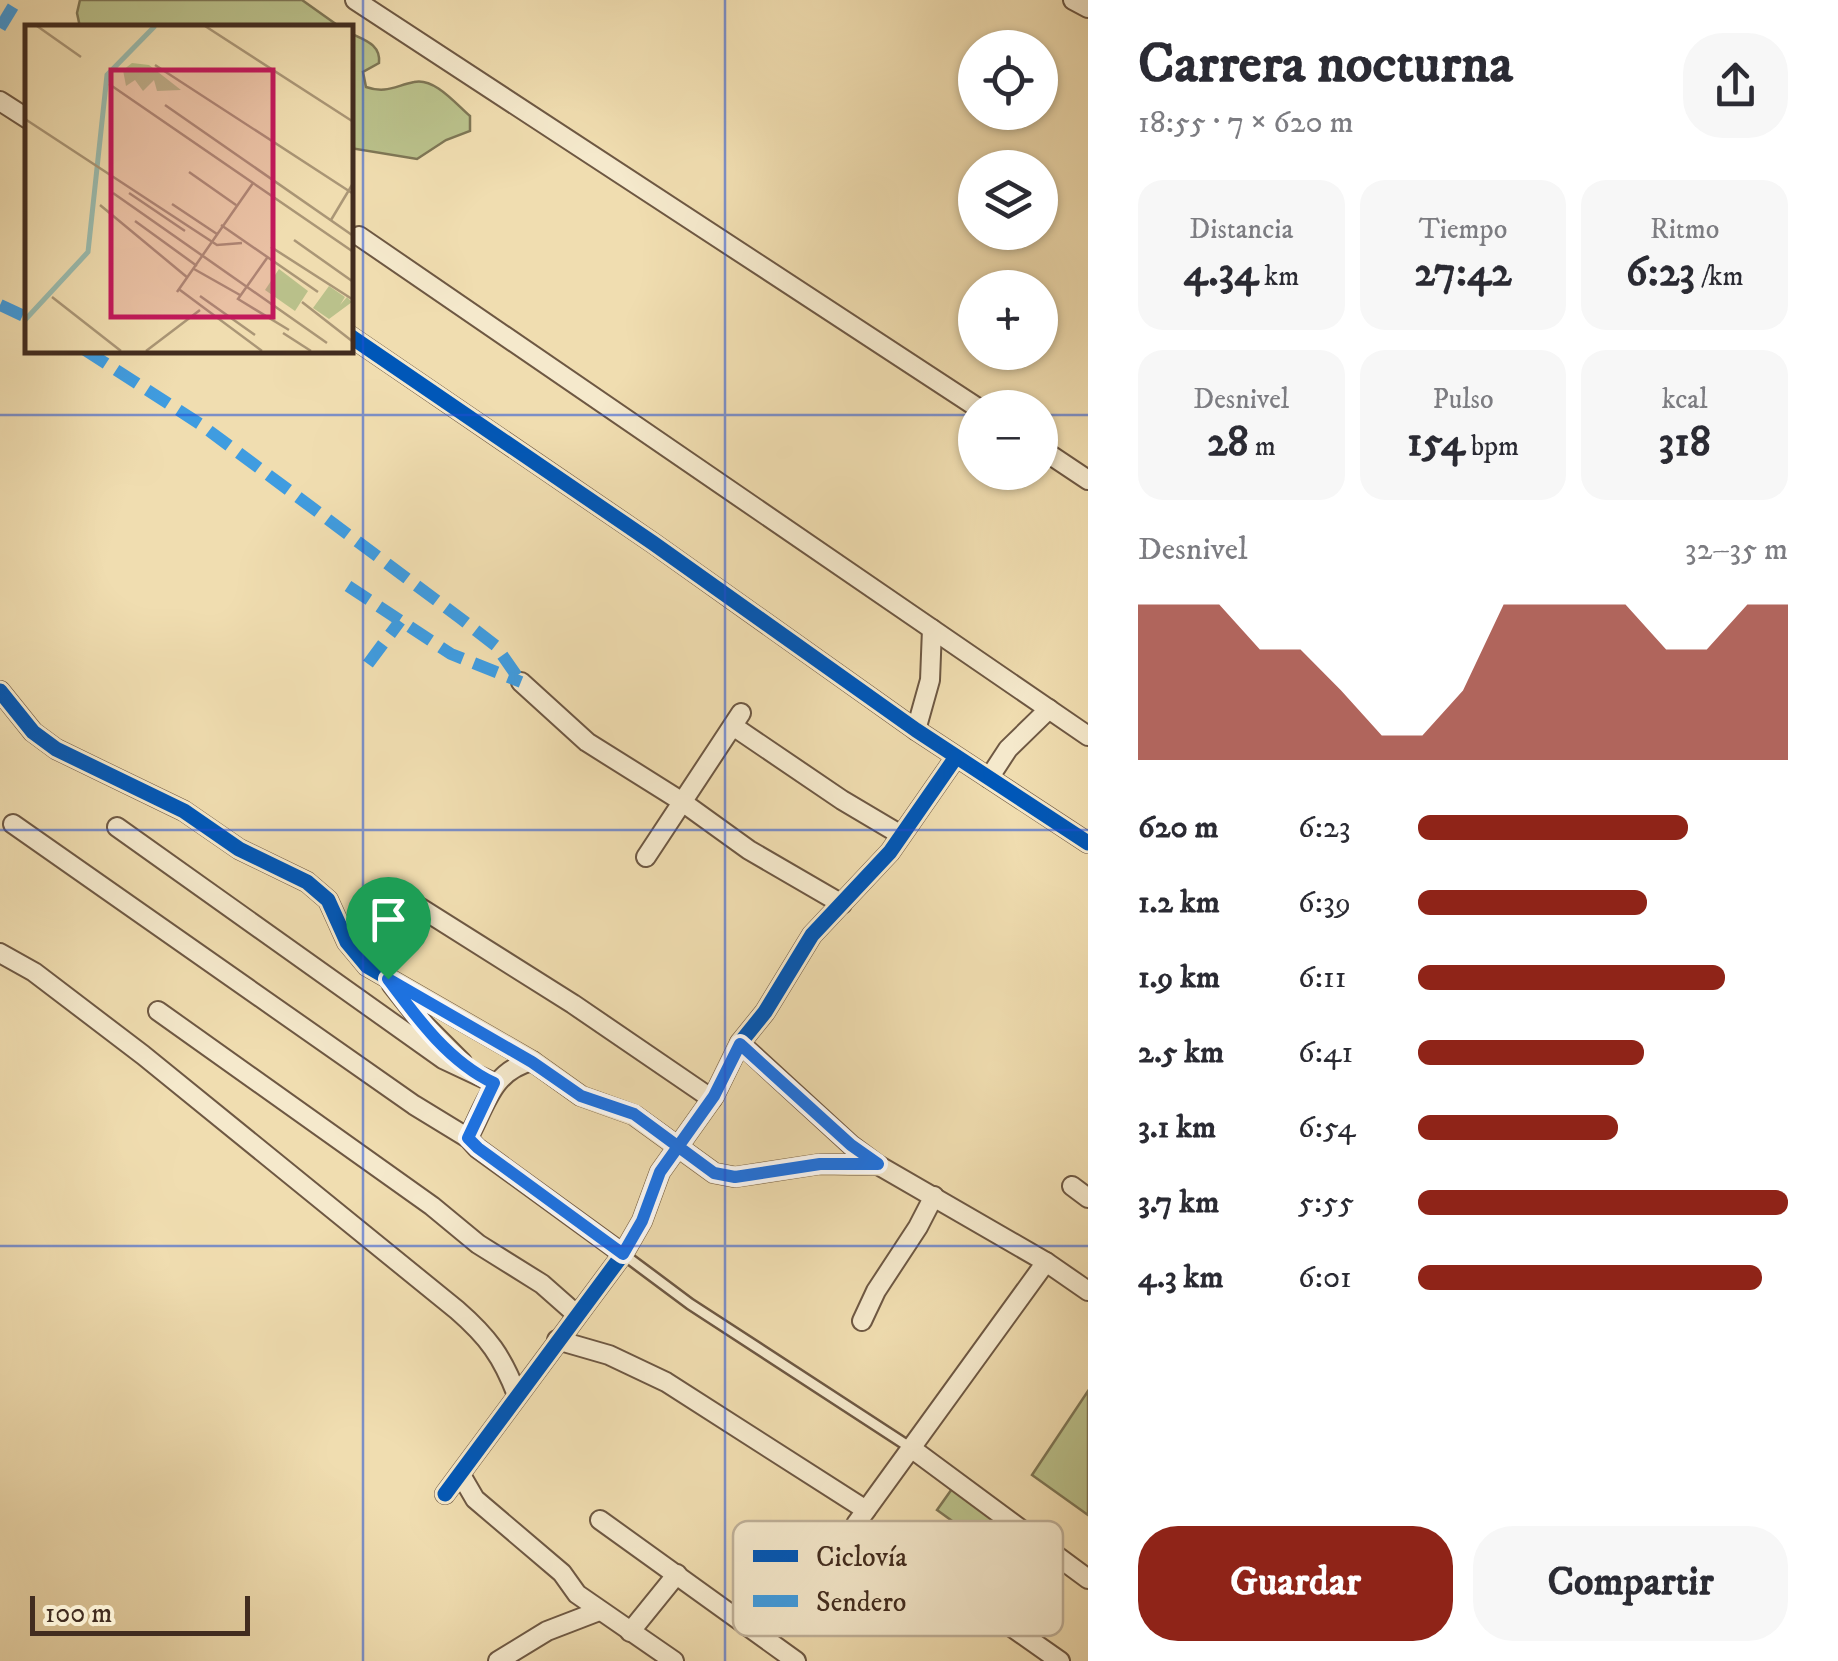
<!DOCTYPE html>
<html lang="es">
<meta charset="utf-8">
<style>
:root{--surface:#fff;--page:#f7f7f7;--text:#2b2b33;--muted:#7c7c81;--accent:#8f2418}
body{margin:0;font-family:"IM FELL DW Pica",serif;background:var(--page);color:var(--text);height:100vh;display:flex;flex-direction:column;font-size:38px;white-space:nowrap}
*{box-sizing:border-box;margin:0}
p{font-size:32px;color:var(--muted)}
.icon{flex:none;width:55px;height:55px;fill:none;stroke:currentColor;stroke-width:2;stroke-linecap:round;stroke-linejoin:round}
.map{position:relative;flex:1;overflow:hidden}
.sheet{display:flex;flex-direction:column;background:var(--surface);width:750px}
.sheet>*{flex:none}
.buttons{position:absolute;left:958px;top:30px;display:grid;gap:20px}
.buttons a{display:grid;place-items:center;width:100px;height:100px;border-radius:50%;background:var(--surface);box-shadow:0 2px 8px #0004;font-size:50px}
.scale{position:absolute;left:30px;bottom:25px;width:220px;box-sizing:border-box;padding-left:10px;border:5px solid #422c1f;border-top:0;font-size:28px;line-height:35px;white-space:nowrap;color:#422c1f;-webkit-text-stroke:8px #f5e9cc;paint-order:stroke}
.pin{position:absolute;display:grid;place-items:center;width:85px;height:85px;color:#fff;margin:-102px -42px;border-radius:50% 50% 50% 0;rotate:-45deg;box-shadow:0 0 10px #0007}
.pin .icon{rotate:45deg}
.round{display:grid;place-items:center;flex:none;width:105px;height:105px;border-radius:40px;background:var(--page)}
.headline{display:flex;align-items:center;justify-content:space-between;height:170px;padding:0 50px}
h1{font-size:55px;font-weight:700;line-height:75px}
.metrics{display:grid;grid-template-columns:repeat(3,1fr);gap:15px;height:170px;padding:10px 50px}
.metrics div{display:grid;align-content:center;border-radius:25px;background:var(--page);text-align:center}
.metrics b{font-size:42px;font-weight:700}
.metrics small{font-size:28px;font-weight:400}
.metrics p{font-size:28px}
.chart{height:280px;padding:20px 50px}
.chart p{display:flex;justify-content:space-between}
.chart svg{width:100%;height:180px;margin-top:10px;fill:var(--accent);opacity:.7}
.button{display:flex;gap:20px;margin-top:auto;padding:20px 50px}
.button a{flex:1;height:115px;border-radius:40px;background:var(--accent);color:#fff;font-size:40px;font-weight:700;line-height:115px;text-align:center}
.button a+a{background:var(--page);color:var(--text)}
ul{padding:0 50px;list-style:none;font-size:32px}
li{display:grid;grid-template-columns:160px 120px 1fr;align-items:center;height:75px}
li i{height:25px;border-radius:12px;background:var(--accent)}
main{display:flex;flex:1;min-height:0}
.map>svg:first-child{display:block}
</style>
<main>
<div class="map">
<svg width="1088" height="1661" viewBox="0 0 1088 1661">
<rect width="100%" height="100%" fill="#f0ddb0"/>
<filter id="stains"><feTurbulence type="fractalNoise" baseFrequency=".002" numOctaves="4"/><feColorMatrix values="0 0 0 0 .2 0 0 0 0 .09 0 0 0 0 .02 0 0 0 .5 -.17"/></filter>
<radialGradient id="worn" r=".72"><stop offset=".6" stop-color="#630" stop-opacity="0"/><stop offset="1" stop-color="#630" stop-opacity=".3"/></radialGradient>
<g fill="#bac18b" stroke="#7e7655" stroke-width="2.5">
<polygon points="80,0 302,0 340,27 80,27 77,13"/>
<path d="M 350,33 C 364,40 381,44 379,63 L 363,72 L 366,87 C 386,94 395,86 414,82 C 434,77 456,104 470,116 L 470,131 L 446,140 L 417,159 L 350,148 Z"/>
<polygon points="1088,1391 1088,1515 1032,1475"/>
<polygon points="954,1486 1008,1525 991,1549 937,1510"/>
</g>
<g fill="none" stroke-linecap="round" stroke-linejoin="round">
<defs>
<polyline id="service" points="623,1254 690,1304 911,1448"/>
<g id="minor">
<polyline points="355,0 978,408"/>
<polyline points="1073,0 1088,8"/>
<polyline points="0,101 28,119"/>
<polyline points="359,236 1088,736"/>
<polyline points="350,336 653,543 916,730 1088,843"/>
<polyline points="1040,448 1088,480"/>
<polyline points="521,682 587,742 681,801 749,850 842,904"/>
<polyline points="0,691 33,732 56,749 184,811 239,849 307,882 328,900 347,942 367,966 532,1061 581,1096 634,1115 714,1173 735,1177 820,1164 878,1165"/>
<polyline points="733,726 842,800 901,835"/>
<polyline points="916,730 930,680 932,629"/>
<polyline points="989,778 1008,749 1049,709"/>
<polyline points="13,824 414,1105 468,1138 477,1148 623,1254"/>
<polyline points="117,827 443,1059 494,1083"/>
<polyline points="646,857 741,713"/>
<polyline points="408,900 573,1004 712,1099"/>
<path d="M 0,953 L 34,972 L 143,1055 L 457,1310 C 488,1337 502,1356 517,1395"/>
<polyline points="392,985 419,1019 462,1062"/>
<polyline points="158,1011 432,1206 478,1244 542,1284 576,1314"/>
<polyline points="740,1043 851,1145 878,1165 1046,1262 1088,1291"/>
<path d="M 468,1138 C 486,1105 492,1071 532,1061"/>
<polyline points="1072,1186 1088,1198"/>
<polyline points="1046,1262 856,1524 856,1541 865,1552 945,1605 968,1614 985,1613 1003,1621 1060,1661"/>
<polyline points="862,1321 876,1291 918,1227 934,1196"/>
<polyline points="557,1340 609,1355 666,1382 866,1510"/>
<polyline points="911,1448 1088,1579"/>
<polyline points="461,1475 475,1499 562,1573 577,1594 674,1661"/>
<polyline points="445,1494 623,1254 642,1221 660,1172 714,1096 740,1043 765,1012 812,935 890,852 956,757"/>
<polyline points="600,1520 796,1661"/>
<polyline points="630,1632 677,1574"/>
<polyline points="498,1661 547,1631 599,1611"/>
</g>
</defs>
<use href="#service" stroke="#6e5843" stroke-width="14"/>
<use href="#minor" stroke="#6e5843" stroke-width="22"/>
<use href="#service" stroke="#f5e9cc" stroke-width="9"/>
<use href="#minor" stroke="#f5e9cc" stroke-width="18"/>
<g stroke="#3f9ce0" stroke-width="12" stroke-dasharray="25 12" stroke-linecap="butt">
<polyline points="0,28 17,0"/>
<polyline points="0,305 28,318"/>
<polyline points="85,350 200,424 460,618 496,646 521,682"/>
<polyline points="348,586 451,654 521,682"/>
<polyline points="368,664 400,621"/>
</g>
<defs>
<g id="cycleway">
<polyline points="350,336 653,543 916,730 1088,843"/>
<polyline points="0,691 33,732 56,749 184,811 239,849 307,882 328,900 347,942 367,966 532,1061 581,1096 634,1115 714,1173 735,1177 820,1164 878,1165"/>
<polyline points="445,1494 623,1254 642,1221 660,1172 714,1096 740,1043 765,1012 812,935 890,852 956,757"/>
</g>
</defs>
<use href="#cycleway" stroke="#f5e9cc" stroke-width="21"/>
<use href="#cycleway" stroke="#0057b8" stroke-width="15"/>
</g>
<g fill="none" stroke-linecap="round" stroke-linejoin="round">
<defs>
<path id="route" d="M 388,979 C 417,1018 449,1062 494,1083 L 468,1138 L 478,1148 L 623,1254 L 642,1221 L 660,1172 L 714,1096 L 740,1044 L 851,1145 L 878,1164 L 820,1164 L 735,1177 L 714,1173 L 634,1114 L 581,1096 L 532,1062 L 388,979"/>
</defs>
<use href="#route" stroke="#fff" stroke-width="20"/>
<use href="#route" stroke="#1a73e8" stroke-width="12"/>
</g>
<path fill="none" stroke="#1d4ed8" stroke-width="2.5" stroke-opacity="0.55" d="M 363,0 L 363,1661M 725,0 L 725,1661M 0,415 L 975,415M 1040,415 L 1088,415M 0,830 L 1088,830M 0,1246 L 1088,1246"/>
<g transform="translate(25 25)">
<rect width="328" height="328" fill="#f0ddb0"/>
<path d="M 107,38 L 124,40 L 156,65 L 132,66 L 129,55 L 118,66 L 110,55 L 101,61 L 98,45 ZM 254,244 L 283,266 L 270,286 L 240,265 ZM 304,261 L 320,272 L 315,280 L 322,272 L 327,277 L 304,294 L 288,283 Z" fill="#bac18b"/>
<path fill="none" stroke="#9abbae" stroke-width="5" d="M 0,295 L 63,227 L 82,50 L 130,1"/>
<path fill="none" stroke="#aa9676" stroke-width="2.5" d="M 12,1 L 56,32M 180,1 L 327,96M 130,40 L 327,168M 84,59 L 327,226M 140,80 L 327,210M 0,94 L 192,220 L 217,218M 164,147 L 211,180M 88,168 L 302,318M 104,168 L 160,206M 147,179 L 192,209M 75,180 L 163,253M 306,195 L 327,160M 110,196 L 172,241M 196,200 L 293,267M 269,215 L 327,256M 246,222 L 327,274M 242,233 L 213,274 L 264,305M 169,244 L 215,270M 155,265 L 237,326M 152,267 L 228,158M 175,271 L 230,310M 27,272 L 96,326M 277,277 L 327,316M 258,308 L 286,326M 121,326 L 175,285"/>
<path fill="#c2185b" fill-opacity="0.15" stroke="#c2185b" stroke-width="5" d="M 86,45 L 248,45 L 248,292 L 86,292 Z"/>
<rect width="328" height="328" fill="none" stroke="#422c1f" stroke-width="5"/>
</g>
<rect x="733" y="1521" width="330" height="115" rx="15" fill="#f5e9cc" stroke="#bfb098" stroke-width="2.5"/>
<rect x="753" y="1550" width="45" height="12" fill="#0057b8"/>
<rect x="753" y="1595" width="45" height="12" fill="#3f9ce0"/>
<g font-size="28" fill="#422c1f">
<text x="816" y="1566">Ciclovía</text>
<text x="816" y="1611">Sendero</text>
</g>
<rect width="100%" height="100%" filter="url(#stains)"/>
<rect width="100%" height="100%" fill="url(#worn)"/>
</svg>
<div class="buttons">
<a><svg class="icon" aria-label="locate" viewBox="0 0 24 24"><circle cx="12" cy="12" r="6"/><path d="M12 2v4M12 18v4M2 12h4M18 12h4"/></svg></a>
<a><svg class="icon" aria-label="layers" viewBox="0 0 24 24"><path d="M12 4l9 5-9 5-9-5zM3 14l9 5 9-5"/></svg></a>
<a>+</a>
<a>−</a>
</div>
<div class="scale">100 m</div>
<div class="pin" style="left:388px;top:979px;background:#1e9e55"><svg class="icon" aria-label="arrive" viewBox="0 0 24 24"><path d="M6 21V4h12l-3 4 3 4H6"/></svg></div>
</div>
<section class="sheet">
<div class="headline"><div><h1>Carrera nocturna</h1><p>18:55 · 7 × 620 m</p></div><a class="round"><svg class="icon" aria-label="share" viewBox="0 0 24 24"><path d="M12 15V3M7 8l5-5 5 5M5 13v7h14v-7"/></svg></a></div>
<div class="metrics">
<div><p>Distancia</p><b>4.34<small> km</small></b></div>
<div><p>Tiempo</p><b>27:42</b></div>
<div><p>Ritmo</p><b>6:23<small> /km</small></b></div>
</div>
<div class="metrics">
<div><p>Desnivel</p><b>28<small> m</small></b></div>
<div><p>Pulso</p><b>154<small> bpm</small></b></div>
<div><p>kcal</p><b>318</b></div>
</div>
<div class="chart"><p><span>Desnivel</span>32–35 m</p>
<svg viewBox="0 0 160 44" preserveAspectRatio="none"><path d="M0 44V6L10 6L20 6L30 17L40 17L50 27L60 38L70 38L80 27L90 6L100 6L110 6L120 6L130 17L140 17L150 6L160 6V44z"/></svg>
</div>
<ul>
<li><b>620 m</b>6:23<i style="width:73%"></i></li>
<li><b>1.2 km</b>6:39<i style="width:62%"></i></li>
<li><b>1.9 km</b>6:11<i style="width:83%"></i></li>
<li><b>2.5 km</b>6:41<i style="width:61%"></i></li>
<li><b>3.1 km</b>6:54<i style="width:54%"></i></li>
<li><b>3.7 km</b>5:55<i style="width:100%"></i></li>
<li><b>4.3 km</b>6:01<i style="width:93%"></i></li>
</ul>
<div class="button"><a>Guardar</a><a>Compartir</a></div>
</section>
</main>
